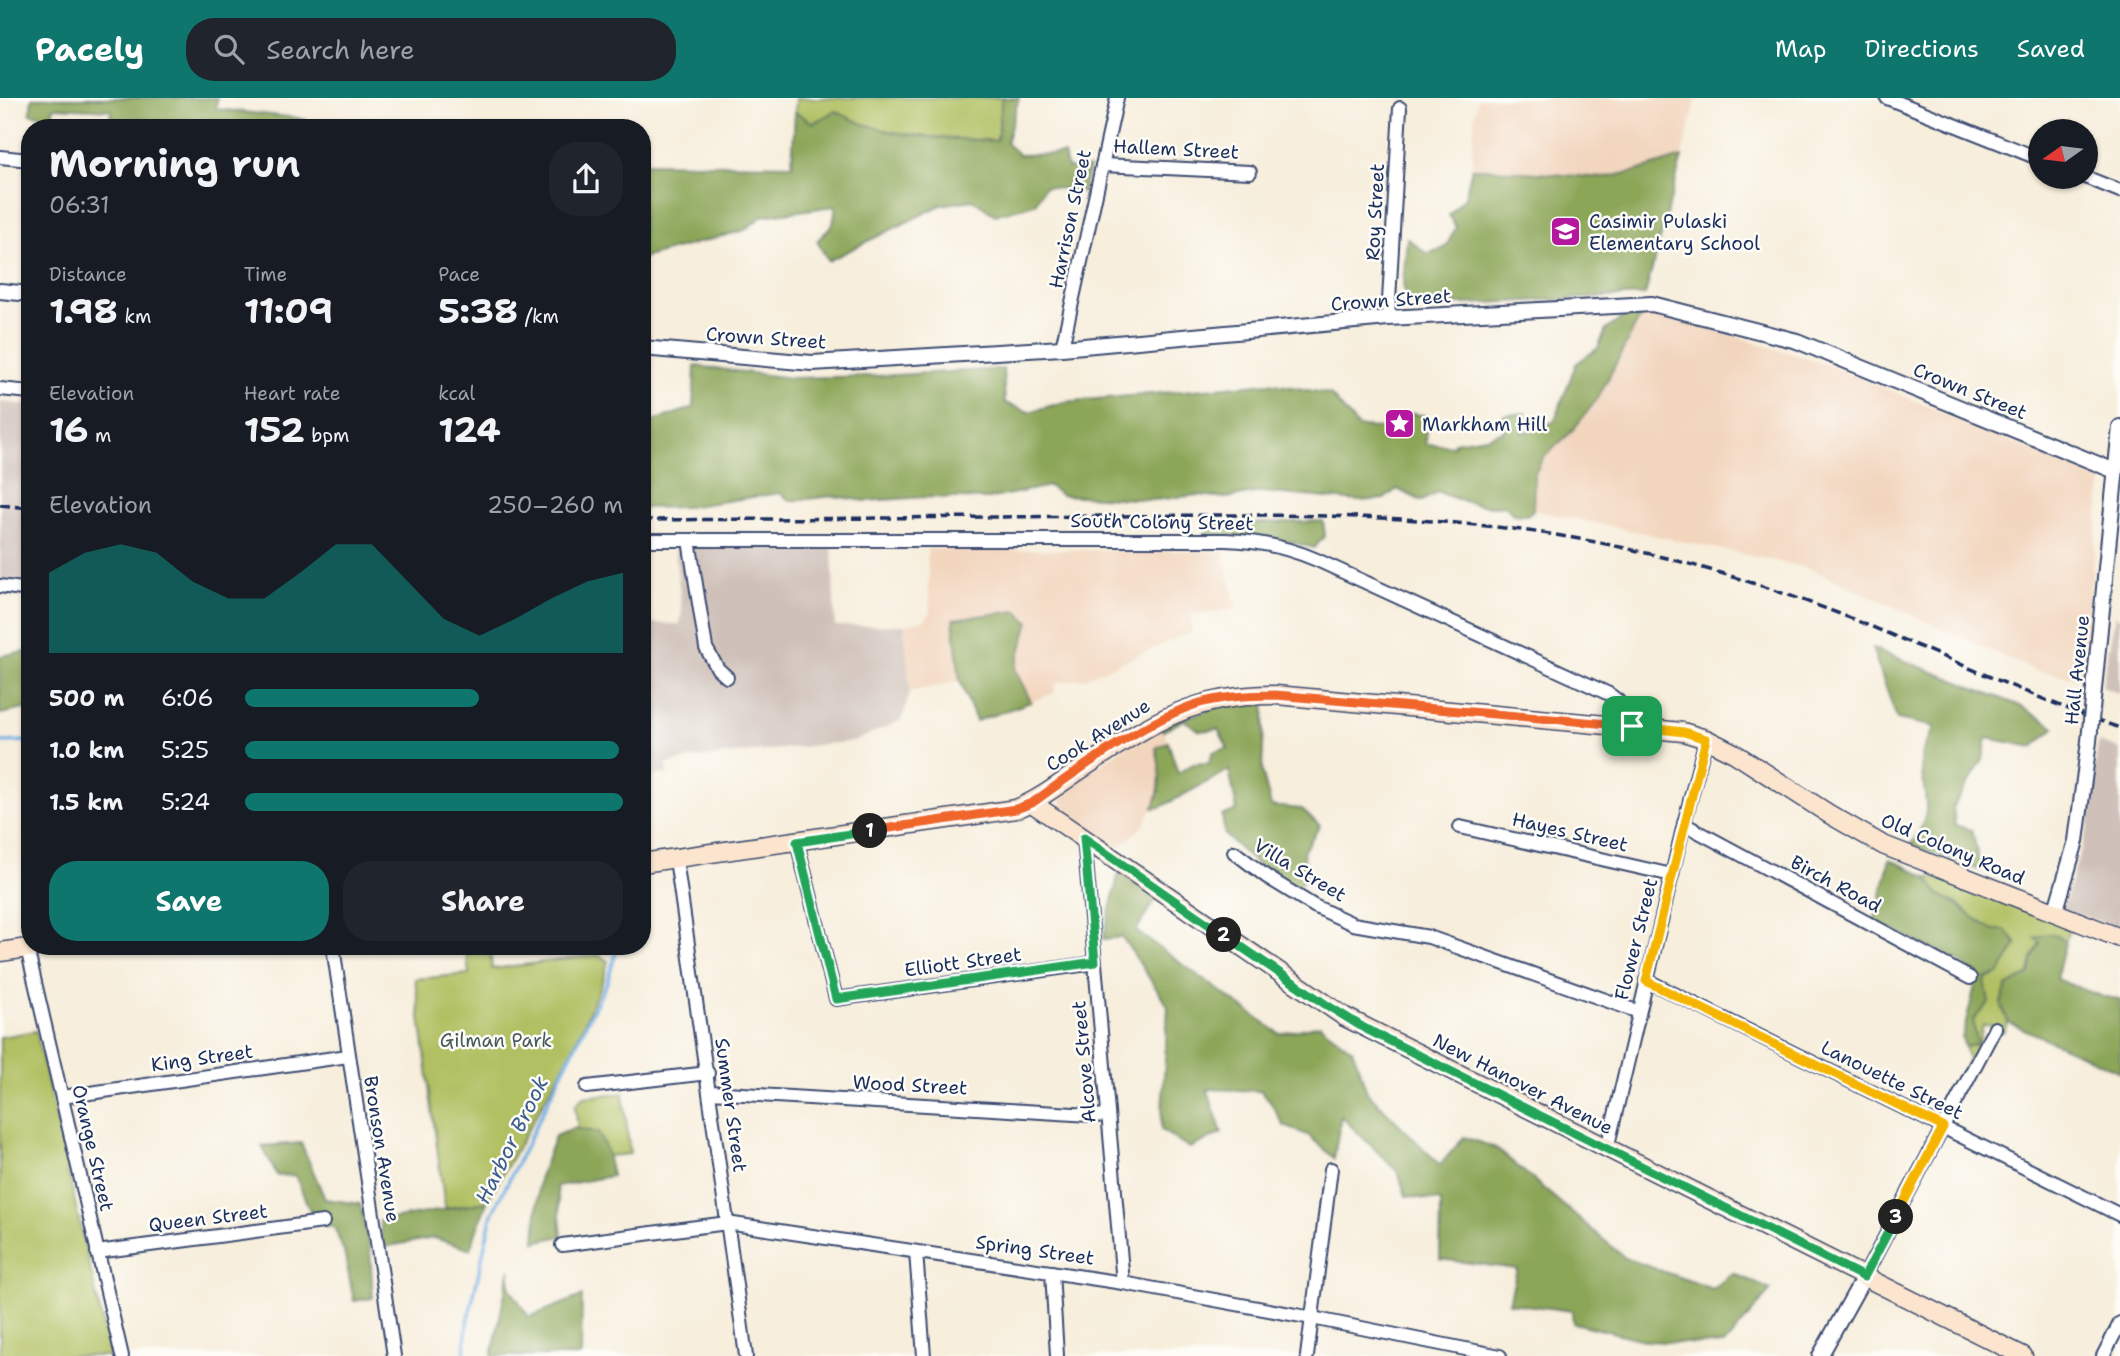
<!DOCTYPE html>
<meta charset="utf-8">
<style>
:root{--surface:#171b24;--page:#20242c;--text:#f1f3f6;--muted:#9ea1a6;--accent:#0f766e}
body{margin:0;font-family:"Shantell Sans",sans-serif;background:var(--page);color:var(--text);height:100vh;display:flex;flex-direction:column;font-size:26px;white-space:nowrap}
*{box-sizing:border-box;margin:0}
p{font-size:23px;color:var(--muted)}
.icon{flex:none;width:38px;height:38px;fill:none;stroke:currentColor;stroke-width:2;stroke-linecap:round;stroke-linejoin:round}
.map{position:relative;flex:1;overflow:hidden}
.sheet{position:absolute;left:21px;top:21px;width:630px;height:836px;display:flex;flex-direction:column;background:var(--surface);border-radius:28px;box-shadow:0 2px 5px #0004}
.sheet>*{flex:none}
.needle{width:46px;rotate:256deg}
.controls{position:absolute;left:2028px;top:21px;display:grid;gap:14px}
.controls a{display:grid;place-items:center;width:70px;height:70px;border-radius:50%;background:var(--surface);box-shadow:0 2px 5px #0004;font-size:35px}
.pin{position:absolute;display:grid;place-items:center;width:60px;height:60px;color:#fff;margin:-30px;border-radius:14px;box-shadow:0 4px 10px #0006}
.km{position:absolute;width:35px;height:35px;margin:-18px;border-radius:50%;background:#222;color:#fff;font-size:19px;line-height:35px;text-align:center}
.round{display:grid;place-items:center;flex:none;width:74px;height:74px;border-radius:28px;background:var(--page)}
.head{display:flex;align-items:center;justify-content:space-between;height:119px;padding:0 28px}
h1{font-size:38px;font-weight:700;line-height:52px}
.stats{display:grid;grid-template-columns:repeat(3,1fr);gap:10px;height:119px;padding:7px 28px}
.stats div{display:grid;align-content:center}
.stats b{font-size:35px;font-weight:700}
.stats small{font-size:19px;font-weight:400}
.stats p{font-size:19px}
.chart{height:196px;padding:14px 28px}
.chart p{display:flex;justify-content:space-between}
.chart svg{width:100%;height:126px;margin-top:7px;fill:var(--accent);opacity:.7}
.cta{display:flex;gap:14px;margin-top:auto;padding:14px 28px}
.cta a{flex:1;height:80px;border-radius:28px;background:var(--accent);color:#fff;font-size:28px;font-weight:700;line-height:80px;text-align:center}
.cta a+a{background:var(--page);color:var(--text)}
ul{padding:0 28px;list-style:none;font-size:23px}
li{display:grid;grid-template-columns:112px 84px 1fr;align-items:center;height:52px}
li i{height:18px;border-radius:9px;background:var(--accent)}
header{display:flex;align-items:center;gap:42px;box-sizing:border-box;height:98px;padding:0 35px;background:var(--accent);color:#fff}
header strong{font-size:33px}
nav{display:flex;gap:38px;margin-inline-start:auto;font-size:24px}
.search{width:490px;height:63px;background:var(--page);display:flex;align-items:center;gap:18px;box-sizing:border-box;padding:0 24px;border-radius:28px;color:var(--muted);font-size:26px}
.map>svg:first-child{display:block}
</style>
<header>
<strong>Pacely</strong>
<div class="search"><svg class="icon" aria-label="search" viewBox="0 0 24 24"><circle cx="10" cy="10" r="6"/><path d="M15 15l6 6"/></svg>Search here</div>
<nav><a>Map</a><a>Directions</a><a>Saved</a></nav>
</header>
<div class="map">
<svg width="2120" height="1258" viewBox="0 0 2120 1258">
<rect width="100%" height="100%" fill="#fdfcf7"/>
<filter id="ink" filterUnits="userSpaceOnUse"><feTurbulence type="fractalNoise" baseFrequency=".0143" numOctaves="2"/><feDisplacementMap in="SourceGraphic" scale="14" xChannelSelector="R" yChannelSelector="G"/><feConvolveMatrix kernelMatrix="1 2 1 2 8 2 1 2 1" color-interpolation-filters="sRGB"/></filter>
<filter id="wash" filterUnits="userSpaceOnUse"><feTurbulence type="fractalNoise" baseFrequency=".00686" numOctaves="4" result="noise"/><feDisplacementMap in="SourceGraphic" scale="28" xChannelSelector="R" yChannelSelector="G"/><feGaussianBlur stdDeviation="1.57" result="paint"/><feColorMatrix in="noise" values="0 0 0 0 0 0 0 0 0 0 0 0 0 0 0 0 0 1.4 0 .05"/><feComposite in="paint" operator="in"/></filter>
<g filter="url(#wash)">
<rect width="100%" height="100%" fill="#f7eedc"/>
<g fill="#f2d5bd">
<polygon points="1478,0 1697,0 1645,197 1467,206 1474,20"/>
<polygon points="1641,217 1702,228 1831,268 2102,381 2081,580 2038,574 1808,470 1533,412 1534,377 1543,360 1572,333 1597,303"/>
<polygon points="927,451 1223,453 1237,511 1192,517 1192,534 1083,581 1056,585 1054,595 1031,604 1015,571 1029,524 953,521 960,583 910,594 904,527 926,521 930,515"/>
<polygon points="1160,624 1168,644 1157,650 1161,671 1158,700 1143,728 1124,746 1114,749 1066,717 1061,709 1062,701 1069,691 1069,688"/>
</g>
<g fill="#cfc1ba">
<polygon points="0,304 30,307 30,500 0,496"/>
<polygon points="674,447 832,447 835,528 904,527 910,594 902,622 855,643 690,661 667,666 667,676 645,679 642,651 642,525 680,526 682,513"/>
<polygon points="2115,518 2120,520 2120,596 2102,589"/>
<polygon points="2098,644 2120,651 2120,830 2062,812 2088,730"/>
</g>
<g fill="#b1c062" stroke="#667860" stroke-width="2">
<path d="M 796,0 L 1002,0 L 997,43 C 944,40 884,41 836,13 L 813,25 L 795,14 Z"/>
<polygon points="1927,779 1943,781 2070,828 2065,845 2058,838 2036,840 2041,845 2032,861 2029,876 2007,889 2001,904 2008,924 2003,934 1998,928 1983,927 1978,950 1963,978 1958,980 1968,961 1965,949 1977,945 1973,922 1985,881 1993,832 1967,815 1958,806 1939,797"/>
<polygon points="466,849 490,849 492,871 598,857 608,863 603,882 571,955 487,1104 445,1110 415,881 469,876"/>
<polygon points="36,933 110,1258 0,1258 0,939"/>
<polygon points="623,995 630,1056 607,1058 598,1035 578,1031 575,1007 583,999"/>
</g>
<g fill="#8ca658" stroke="#546a5b" stroke-width="2">
<polygon points="32,0 217,0 216,11 298,20 331,30 109,30 111,12 54,9 52,19 30,16"/>
<path d="M 1002,0 L 1019,0 L 1006,45 L 1019,57 L 1064,56 L 1067,70 L 1089,70 L 1083,94 L 1045,88 L 1035,106 L 995,117 L 973,102 L 941,107 L 828,163 L 817,143 L 833,126 L 836,108 L 762,118 L 745,132 L 642,160 L 642,65 L 792,67 L 795,14 L 813,25 L 836,13 C 883,41 944,40 997,43 Z"/>
<polygon points="1682,59 1645,197 1467,206 1406,206 1403,185 1407,140 1427,156 1446,149 1456,129 1449,117 1465,99 1472,70 1604,80 1637,73"/>
<path d="M 1641,217 L 1598,300 L 1572,333 L 1543,360 L 1534,377 L 1533,412 L 1527,417 L 1513,416 L 1504,407 C 1484,411 1458,402 1438,394 L 1422,403 L 1397,391 L 1384,401 L 1359,403 L 1261,394 L 1226,400 L 1198,397 L 1154,402 L 1061,397 L 1049,388 L 987,401 L 927,399 L 865,403 L 833,398 L 790,403 L 780,395 L 686,409 L 642,410 L 642,321 L 647,325 L 693,310 L 695,268 L 791,280 L 876,278 L 1003,271 L 1005,305 L 1029,314 L 1064,304 L 1269,285 L 1330,296 L 1358,329 L 1404,331 L 1407,315 L 1427,318 L 1426,346 L 1454,348 L 1454,344 L 1487,339 L 1504,333 L 1503,317 L 1526,315 L 1522,335 L 1554,324 L 1576,266 L 1598,250 L 1606,232 L 1625,218 Z"/>
<polygon points="1323,423 1325,438 1314,450 1287,443 1204,436 1218,424 1234,426"/>
<polygon points="1017,513 1029,524 1015,571 1031,604 976,623 960,583 953,521"/>
<path d="M 1872,550 L 2018,607 L 2055,629 L 2033,649 L 1987,640 L 1983,662 L 1953,709 L 1955,727 L 1972,732 L 1981,772 L 1910,747 C 1938,714 1921,695 1921,660 C 1921,651 1931,638 1935,629 L 1897,621 Z"/>
<polygon points="30,553 30,610 0,616 0,558"/>
<path d="M 1265,605 L 1262,673 L 1271,708 L 1302,711 L 1320,728 L 1303,754 L 1308,781 L 1294,790 L 1254,764 L 1225,737 L 1222,718 L 1237,712 L 1229,672 L 1161,709 L 1153,710 C 1162,692 1161,669 1156,650 L 1168,644 L 1178,675 L 1193,666 L 1209,665 L 1213,654 L 1228,650 L 1218,631 L 1200,633 L 1184,622 L 1163,633 L 1161,627 L 1225,607 Z"/>
<polygon points="1890,761 1927,779 1939,797 1958,806 1967,815 1993,832 2005,832 2017,846 1999,876 1985,881 1989,905 1973,922 1977,946 1965,949 1962,940 1976,884 1970,872 1959,863 1874,824"/>
<polygon points="1119,774 1156,801 1136,833 1280,936 1320,927 1353,952 1367,994 1440,1067 1464,1039 1496,1050 1625,1160 1713,1191 1733,1175 1771,1192 1724,1247 1648,1243 1573,1225 1572,1213 1509,1205 1517,1171 1440,1161 1441,1103 1406,1098 1398,1074 1341,1018 1334,1060 1308,1037 1284,1028 1271,1005 1261,993 1207,991 1222,1035 1190,1050 1161,1032 1168,908 1122,839 1103,841"/>
<polygon points="2047,836 2058,838 2065,845 2056,881 2103,899 2120,901 2120,974 2008,924 2001,905 2007,889 2029,876 2032,861 2040,845 2035,840"/>
<polygon points="574,1030 598,1035 606,1051 612,1078 557,1088 562,1138 535,1144 539,1081 555,1038"/>
<polygon points="301,1045 325,1101 360,1106 370,1152 373,1200 354,1203 344,1154 334,1129 326,1129 323,1124 313,1120 295,1077 277,1078 262,1048"/>
<polygon points="487,1104 470,1151 434,1140 383,1149 380,1123"/>
<polygon points="510,1170 510,1190 529,1219 582,1198 581,1258 492,1258"/>
</g>
<g fill="none" stroke-linecap="round" stroke-linejoin="round">
<g stroke="#74b1e7" stroke-width="3.5">
<polyline points="0,644 30,643"/>
<polyline points="464,1258 467,1226 492,1116 607,884 618,849"/>
</g>
</g>
</g>
<g filter="url(#ink)">
<g fill="none" stroke-linecap="round" stroke-linejoin="round">
<defs>
<g id="minor">
<polyline points="1887,0 2040,61"/>
<polyline points="0,59 30,62"/>
<polyline points="1102,67 1250,74"/>
<polyline points="2085,79 2120,93"/>
<polyline points="1388,220 1400,10"/>
<polyline points="1062,250 1117,0"/>
<polyline points="0,291 30,294"/>
<path d="M 642,442 L 1225,442 C 1258,443 1287,449 1317,462 L 1609,596 L 1618,603 L 1632,628"/>
<polyline points="689,442 706,550 718,571 727,579"/>
<polyline points="0,488 30,492"/>
<polyline points="1684,726 1970,880"/>
<polyline points="1460,729 1672,777"/>
<polyline points="1084,740 1123,1185"/>
<polyline points="797,744 836,901 1095,865"/>
<polyline points="1234,754 1267,779 1314,808 1353,826 1429,839 1639,914"/>
<polyline points="676,761 746,1258"/>
<polyline points="333,849 394,1258"/>
<polyline points="27,850 122,1258"/>
<polyline points="1646,882 2120,1117"/>
<polyline points="587,989 708,975"/>
<polyline points="710,994 1107,1018"/>
<polyline points="62,999 348,958"/>
<polyline points="1607,1051 1684,726 1706,641"/>
<polyline points="562,1147 727,1125 1123,1185 1312,1220 1500,1258"/>
<polyline points="97,1154 323,1124"/>
<polyline points="916,1154 924,1258"/>
<polyline points="1052,1174 1057,1258"/>
<polyline points="1864,1179 1995,930"/>
<polyline points="1307,1258 1331,1071"/>
<polyline points="2103,1258 2120,1225"/>
</g>
<g id="tertiary">
<polyline points="0,193 30,196"/>
<polyline points="642,250 812,265 1062,250 1388,220 1652,206 1797,243 2115,373"/>
<polyline points="2094,591 2120,329"/>
<polyline points="2055,815 2076,743 2089,643"/>
<polyline points="1820,1258 1864,1179"/>
</g>
<g id="secondary">
<polyline points="1032,705 1345,919 2023,1258"/>
<path d="M 642,765 L 1016,711 C 1039,702 1059,686 1080,672 C 1148,627 1191,596 1276,597 L 1683,634 L 1706,641 L 1734,655 L 1829,716 L 1883,747 L 2120,840"/>
<polyline points="0,854 35,849"/>
</g>
</defs>
<use href="#minor" stroke="#3c4c71" stroke-width="16"/>
<use href="#tertiary" stroke="#3c4c71" stroke-width="18"/>
<use href="#secondary" stroke="#3c4c71" stroke-width="21"/>
<use href="#minor" stroke="#fff" stroke-width="12"/>
<use href="#tertiary" stroke="#fff" stroke-width="14"/>
<use href="#secondary" stroke="#fce5cf" stroke-width="18"/>
<g stroke="#1b2f5e" stroke-width="3.5" stroke-dasharray="10 5" stroke-linecap="butt">
<polyline points="0,407 30,410"/>
<path d="M 642,422 C 802,421 961,419 1121,418 C 1284,416 1446,414 1606,446 C 1693,464 1778,491 1860,524 C 1947,559 2031,599 2120,630"/>
</g>
<defs>
<polyline id="tertiary-bridge" points="2089,643 2094,591"/>
</defs>
<use href="#tertiary-bridge" stroke="#3c4c71" stroke-width="18" stroke-linecap="butt"/>
<use href="#tertiary-bridge" stroke="#fff" stroke-width="14"/>
</g>
</g>
<g fill="none" stroke-linecap="round" stroke-linejoin="round" filter="url(#ink)">
<defs>
<path id="split-1" d="M 870,733 L 1016,711 L 1032,705 C 1078,672 1147,621 1200,605 C 1225,598 1251,597 1276,597 L 1632,628"/>
<polyline id="split-2" points="870,733 797,744 836,901 1095,864 1084,740 1224,837"/>
<polyline id="split-3" points="1224,837 1325,906 1364,930 1864,1179 1896,1119"/>
<polyline id="split-4" points="1632,628 1684,634 1706,641 1646,883 1943,1029 1896,1119"/>
</defs>
<use href="#split-1" stroke="#fff" stroke-width="14"/>
<use href="#split-2" stroke="#fff" stroke-width="14"/>
<use href="#split-3" stroke="#fff" stroke-width="14"/>
<use href="#split-4" stroke="#fff" stroke-width="14"/>
<use href="#split-1" stroke="#f0652b" stroke-width="9"/>
<use href="#split-2" stroke="#22a559" stroke-width="9"/>
<use href="#split-3" stroke="#22a559" stroke-width="9"/>
<use href="#split-4" stroke="#f5b400" stroke-width="9"/>
</g>
<defs>
<symbol id="school-square" viewBox="-11 -11 22 22"><rect x="-9" y="-9" width="18" height="18" rx="4" fill="#b5179e" stroke="#fdfcf7"/><path d="M0-5L7-2L0 1L-7-2ZM-4 1L0 2.5L4 1V4Q0 6-4 4Z" fill="#fff"/></symbol>
<symbol id="sight-square" viewBox="-11 -11 22 22"><rect x="-9" y="-9" width="18" height="18" rx="4" fill="#b5179e" stroke="#fdfcf7"/><path d="M0-6L1.8-2.2L6-1.7L2.9 1.2L3.7 5.4L0 3.3L-3.7 5.4L-2.9 1.2L-6-1.7L-1.8-2.2Z" fill="#fff"/></symbol>
</defs>
<g fill-rule="evenodd">
<use href="#school-square" x="1548" y="116" width="35" height="35"/>
<use href="#sight-square" x="1382" y="308" width="35" height="35"/>
</g>
<g text-anchor="middle" dominant-baseline="central" stroke-width="5" stroke-linejoin="round" paint-order="stroke">
<g font-size="19" fill="#1b2f5e" stroke="#fdfcf7">
<text transform="translate(1176 51) rotate(3)">Hallem Street</text>
<text transform="translate(1375 114) rotate(-87)">Roy Street</text>
<text transform="translate(1070 121) rotate(-78)">Harrison Street</text>
<text transform="translate(1391 202) rotate(-4)">Crown Street</text>
<text transform="translate(766 240) rotate(4)">Crown Street</text>
<text transform="translate(1970 293) rotate(22)">Crown Street</text>
<text transform="translate(1162 424) rotate(1)">South Colony Street</text>
<text transform="translate(2077 572) rotate(-84)">Hall Avenue</text>
<text transform="translate(1098 637) rotate(-32)">Cook Avenue</text>
<text transform="translate(1570 734) rotate(13)">Hayes Street</text>
<text transform="translate(1953 751) rotate(23)">Old Colony Road</text>
<text transform="translate(1300 772) rotate(31)">Villa Street</text>
<text transform="translate(1836 786) rotate(28)">Birch Road</text>
<text transform="translate(1636 841) rotate(-76)">Flower Street</text>
<text transform="translate(963 864) rotate(-8)">Elliott Street</text>
<text transform="translate(202 960) rotate(-8)">King Street</text>
<text transform="translate(1084 964) rotate(-95)">Alcove Street</text>
<text transform="translate(1892 982) rotate(26)">Lanouette Street</text>
<text transform="translate(1523 986) rotate(27)">New Hanover Avenue</text>
<text transform="translate(910 987) rotate(3)">Wood Street</text>
<text transform="translate(731 1007) rotate(82)">Summer Street</text>
<text transform="translate(93 1050) rotate(77)">Orange Street</text>
<text transform="translate(382 1051) rotate(81)">Bronson Avenue</text>
<text transform="translate(208 1120) rotate(-7)">Queen Street</text>
<text transform="translate(1035 1152) rotate(8)">Spring Street</text>
</g>
<g font-size="19" fill="#1b2f5e" stroke="#fdfcf7" text-anchor="start">
<text x="1589" y="123">Casimir Pulaski<tspan x="1589" dy="22">Elementary School</tspan></text>
<text x="1422" y="326">Markham Hill</text>
</g>
<g font-size="19" fill="#485a5f" stroke="#fdfcf7">
<text x="496" y="942">Gilman Park</text>
</g>
<g font-size="21" font-style="italic" fill="#3a5c8e" stroke="#fdfcf7">
<text transform="translate(512 1042) rotate(-64)">Harbor Brook</text>
</g>
</g>
</svg>
<div class="controls">
<a><svg class="needle" viewBox="-14 -14 28 28"><path d="M0-13l5 13h-10z" fill="#e53935"/><path d="M0 13l5-13h-10z" fill="#9ea1a6"/></svg></a>
</div>
<div class="pin" style="left:1632px;top:628px;background:#1e9e55"><svg class="icon" aria-label="arrive" viewBox="0 0 24 24"><path d="M6 21V4h12l-3 4 3 4H6"/></svg></div>
<b class="km" style="left:870px;top:733px">1</b>
<b class="km" style="left:1224px;top:837px">2</b>
<b class="km" style="left:1896px;top:1119px">3</b>
<section class="sheet">
<div class="head"><div><h1>Morning run</h1><p>06:31</p></div><a class="round"><svg class="icon" aria-label="share" viewBox="0 0 24 24"><path d="M12 15V3M7 8l5-5 5 5M5 13v7h14v-7"/></svg></a></div>
<div class="stats">
<div><p>Distance</p><b>1.98<small> km</small></b></div>
<div><p>Time</p><b>11:09</b></div>
<div><p>Pace</p><b>5:38<small> /km</small></b></div>
</div>
<div class="stats">
<div><p>Elevation</p><b>16<small> m</small></b></div>
<div><p>Heart rate</p><b>152<small> bpm</small></b></div>
<div><p>kcal</p><b>124</b></div>
</div>
<div class="chart"><p><span>Elevation</span>250–260 m</p>
<svg viewBox="0 0 160 44" preserveAspectRatio="none"><path d="M0 44V16L10 9L20 6L30 9L40 19L50 25L60 25L70 16L80 6L90 6L100 19L110 32L120 38L130 32L140 25L150 19L160 16V44z"/></svg>
</div>
<ul>
<li><b>500 m</b>6:06<i style="width:62%"></i></li>
<li><b>1.0 km</b>5:25<i style="width:99%"></i></li>
<li><b>1.5 km</b>5:24<i style="width:100%"></i></li>
</ul>
<div class="cta"><a>Save</a><a>Share</a></div>
</section>
</div>
